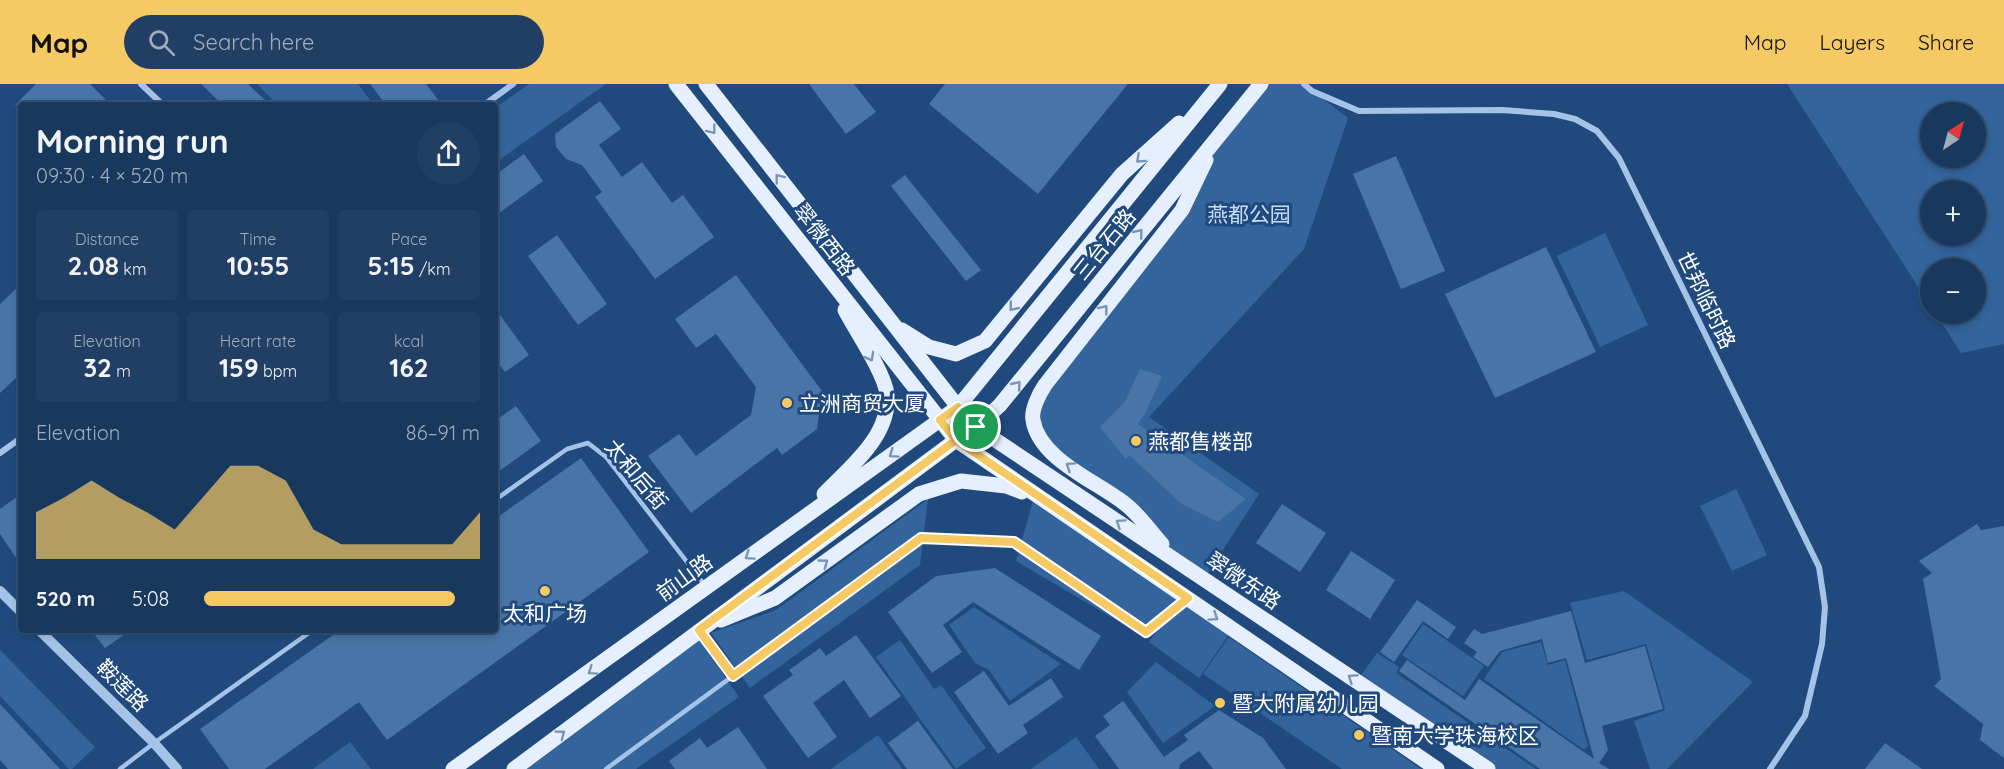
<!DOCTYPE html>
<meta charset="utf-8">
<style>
:root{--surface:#18385e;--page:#213f64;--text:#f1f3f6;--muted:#9facbc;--line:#365273;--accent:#f5c964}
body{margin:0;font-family:Quicksand,"Noto Sans SC",sans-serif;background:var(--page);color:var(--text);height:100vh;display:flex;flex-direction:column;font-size:22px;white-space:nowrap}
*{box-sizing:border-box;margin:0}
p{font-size:20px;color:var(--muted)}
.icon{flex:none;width:33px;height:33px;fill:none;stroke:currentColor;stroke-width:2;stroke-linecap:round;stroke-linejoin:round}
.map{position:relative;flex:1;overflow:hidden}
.sheet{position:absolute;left:18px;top:18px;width:480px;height:531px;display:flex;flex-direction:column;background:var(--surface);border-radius:6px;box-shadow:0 3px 9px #0003,0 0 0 2px var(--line)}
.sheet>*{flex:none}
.needle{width:39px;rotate:36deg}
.tools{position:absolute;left:1920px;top:18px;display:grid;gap:12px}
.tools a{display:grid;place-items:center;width:66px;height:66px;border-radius:50%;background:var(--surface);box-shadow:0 3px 9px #0003,0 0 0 2px var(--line);font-size:30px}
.pin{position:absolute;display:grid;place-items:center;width:51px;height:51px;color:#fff;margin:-26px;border:3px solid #fff;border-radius:50%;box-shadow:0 2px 6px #0007}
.round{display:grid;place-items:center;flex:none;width:63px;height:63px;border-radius:32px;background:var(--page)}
.summary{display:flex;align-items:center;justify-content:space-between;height:102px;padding:0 18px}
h1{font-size:33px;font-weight:800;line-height:45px}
.stats{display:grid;grid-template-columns:repeat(3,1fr);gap:9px;height:102px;padding:6px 18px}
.stats div{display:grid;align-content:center;border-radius:6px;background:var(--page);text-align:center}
.stats b{font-size:26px;font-weight:800}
.stats small{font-size:16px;font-weight:400}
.stats p{font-size:16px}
.chart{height:168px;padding:12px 18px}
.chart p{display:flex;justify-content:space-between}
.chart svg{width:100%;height:108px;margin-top:6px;fill:var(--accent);opacity:.7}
ul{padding:0 18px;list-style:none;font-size:20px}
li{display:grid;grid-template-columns:96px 72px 1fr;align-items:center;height:45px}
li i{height:15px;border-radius:8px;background:var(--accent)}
header{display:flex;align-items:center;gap:36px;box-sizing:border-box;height:84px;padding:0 30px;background:var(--accent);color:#111}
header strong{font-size:28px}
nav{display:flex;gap:33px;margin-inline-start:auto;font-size:21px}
.search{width:420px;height:54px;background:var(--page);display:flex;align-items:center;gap:15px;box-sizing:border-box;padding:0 21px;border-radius:33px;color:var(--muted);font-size:22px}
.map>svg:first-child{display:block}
</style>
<header>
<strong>Map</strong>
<div class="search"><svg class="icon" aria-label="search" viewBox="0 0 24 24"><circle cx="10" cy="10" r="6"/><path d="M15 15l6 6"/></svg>Search here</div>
<nav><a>Map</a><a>Layers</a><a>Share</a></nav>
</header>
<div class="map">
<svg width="2004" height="685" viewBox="0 0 2004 685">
<rect width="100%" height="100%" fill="#204a7e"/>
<g fill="#33649c" fill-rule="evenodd">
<polygon points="257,0 358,0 374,21 278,21"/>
<polygon points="529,0 606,0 495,79 495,24"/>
<polygon points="1261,0 1304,0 1348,34 1304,165 1149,333 1259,410 1204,495 1176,476 1127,420 1041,357 1037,317 1183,126 1219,51"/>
<path d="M 1787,0 L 2004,0 L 2004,260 L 1961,269 L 1936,230 L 1976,230 L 1976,184 L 1930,184 L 1930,221 ZM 1930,28 L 1976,28 L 1976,74 L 1930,74 ZM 1930,106 L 1976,106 L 1976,152 L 1930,152 Z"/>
<polygon points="1605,149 1648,241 1600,263 1557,172"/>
<polygon points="1736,405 1767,471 1732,487 1700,422"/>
<polygon points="928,415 920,481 750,604 711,549 776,526"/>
<polygon points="1033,417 1233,545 1199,594 1149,558 1178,517 1143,552 1016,477"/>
<polygon points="1624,507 1753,598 1667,685 1650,685 1634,637 1665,626 1646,560 1587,576 1570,519"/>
<polygon points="974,523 1061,580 1010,617 989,586 975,579 949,541"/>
<polygon points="1423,540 1484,582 1463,612 1402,571"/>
<polygon points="697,553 739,613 636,685 522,685"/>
<polygon points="1229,553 1421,685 1342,685 1203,590"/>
<polygon points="900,556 934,605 941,601 986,664 956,685 876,573"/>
<polygon points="1541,558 1548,581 1565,576 1588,662 1584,666 1484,595 1502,568"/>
<polygon points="0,566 95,663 72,685 69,685 0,612"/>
<polygon points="1377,569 1399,583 1396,589 1536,685 1494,685 1359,594"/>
<polygon points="1156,578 1215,622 1163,659 1127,608"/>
<polygon points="878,651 902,685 831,685"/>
<polygon points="1076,653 1099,685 1031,685"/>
<polygon points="350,658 371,685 313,685"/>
</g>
<g fill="#4874a7">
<polygon points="36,0 90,0 111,21 15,21"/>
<polygon points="201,0 248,0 270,21 223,21"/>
<polygon points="370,0 426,0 442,21 386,21"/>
<polygon points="809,0 854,0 876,28 846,50"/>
<polygon points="945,0 1128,0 1038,110 929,20"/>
<polygon points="600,17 621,45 599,61 622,93 642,78 672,119 683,111 714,153 655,195 595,113 602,108 582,81 566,75 556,63 555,50"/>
<polygon points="524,70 543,97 495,132 495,91"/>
<polygon points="1396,72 1445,187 1401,205 1353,90"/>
<polygon points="905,91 981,186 966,197 891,102"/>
<polygon points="557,151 607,220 578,241 528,172"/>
<polygon points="1546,163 1596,268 1495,314 1445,210"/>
<polygon points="736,191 822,307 817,345 782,371 777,364 691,429 648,372 679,350 696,372 751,331 756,303 716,250 696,264 675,235"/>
<polygon points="21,200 21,289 0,309 0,220"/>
<polygon points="495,224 529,271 505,288 495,275"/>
<polygon points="1140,285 1162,292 1147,326 1138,340 1246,415 1218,438 1182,420 1129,371 1126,375 1100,343 1125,318"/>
<polygon points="516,322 541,357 495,390 495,337"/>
<polygon points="581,374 649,468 387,656 359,618 265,685 229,685 200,645 340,546 495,546 495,435"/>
<polygon points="21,410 21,481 0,450 0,425"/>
<polygon points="1282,420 1326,449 1300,488 1256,459"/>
<polygon points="1977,440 1981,446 2004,442 2004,674 1980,656 1983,640 1934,602 1941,595 1923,495 1932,489 1919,477"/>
<polygon points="1351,467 1395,496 1370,535 1326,506"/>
<polygon points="995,484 1101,552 1079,586 973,518 943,541 962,568 932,589 888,528 936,492"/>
<polygon points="1417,516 1456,543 1448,555 1423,537 1394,578 1380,568"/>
<polygon points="1571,527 1585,579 1645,562 1663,625 1602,642 1608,666 1599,679 1609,685 1540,685 1399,587 1407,576 1465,616 1479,595 1594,675 1566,574 1548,579 1542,555 1500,567 1488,583 1473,573 1477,568 1464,559 1474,545 1482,550"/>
<polygon points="91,546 131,546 105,564"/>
<polygon points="856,551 901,612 870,634 844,596 813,619 837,653 808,674 763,612 793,591 789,586 820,564 826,572"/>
<polygon points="984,587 1009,622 1051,594 1063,613 1023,641 1028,649 998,670 954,608"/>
<polygon points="1123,617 1164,673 1188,656 1184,651 1219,626 1263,654 1286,685 1213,685 1199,667 1180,680 1179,685 1119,685 1095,652 1110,641 1103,632"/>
<polygon points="0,620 60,685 8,685 0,676"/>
<polygon points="918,637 953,685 907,685 888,659"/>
<polygon points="738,643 767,685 675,685 669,677 700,654 707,664"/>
<polygon points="1885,659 1922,685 1865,685"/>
</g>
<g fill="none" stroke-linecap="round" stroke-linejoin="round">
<g stroke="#a4c3e7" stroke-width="4.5">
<polyline points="495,416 567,365 588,359 606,373 704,500"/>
<polyline points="702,550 733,592"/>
<polyline points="120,685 154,659 313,546"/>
<polyline points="606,685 921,454 1014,458 1146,548 1185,517"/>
</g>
<g stroke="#a4c3e7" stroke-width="6">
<polyline points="141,0 163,21"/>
<polyline points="1304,0 1312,7 1359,27 1502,26 1554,30 1575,35 1597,47 1619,74 1819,483 1825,523 1822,560 1805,632 1770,685"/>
<polyline points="484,21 513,0"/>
<polyline points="0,369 21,354"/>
</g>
<g stroke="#a4c3e7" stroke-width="10">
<polyline points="0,507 21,528"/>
<polyline points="39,546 154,659 177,685"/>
</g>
<g stroke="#e5effd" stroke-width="15">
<polyline points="676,0 956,356 1437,685"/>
<polyline points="706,0 958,323 976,343 1488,685"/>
<polyline points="902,246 929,263 956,270 985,257 1122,90 1179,39"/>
<path d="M 824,410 C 849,384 891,352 887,310 C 884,288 856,247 845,226"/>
<path d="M 1162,460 C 1150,447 1139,430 1124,419 C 1096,397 1039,375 1033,336 C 1031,326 1039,310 1045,301 L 1182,126 L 1206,76"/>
<polyline points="721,536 775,514 919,410 961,397 1006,402 1022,408"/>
<polyline points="453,685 958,323 1220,0"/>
<polyline points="514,685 956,356 976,343 1000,321 1261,0"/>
</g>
</g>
<defs><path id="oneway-chevron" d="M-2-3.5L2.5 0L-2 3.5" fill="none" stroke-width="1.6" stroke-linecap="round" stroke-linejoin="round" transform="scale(1.5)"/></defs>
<g stroke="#7994b7">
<use href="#oneway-chevron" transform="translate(712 46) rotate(52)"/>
<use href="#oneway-chevron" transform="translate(1140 75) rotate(138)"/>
<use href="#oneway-chevron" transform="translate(779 94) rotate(-128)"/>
<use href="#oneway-chevron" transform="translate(1139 149) rotate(-51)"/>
<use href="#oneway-chevron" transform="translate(1013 223) rotate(129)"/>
<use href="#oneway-chevron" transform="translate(1104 225) rotate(-52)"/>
<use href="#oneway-chevron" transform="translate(870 273) rotate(61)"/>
<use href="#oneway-chevron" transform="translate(1017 301) rotate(-51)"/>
<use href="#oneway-chevron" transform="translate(893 370) rotate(145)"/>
<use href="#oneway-chevron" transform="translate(1070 382) rotate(-146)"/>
<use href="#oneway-chevron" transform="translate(1120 439) rotate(-146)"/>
<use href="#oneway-chevron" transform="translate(749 472) rotate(145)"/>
<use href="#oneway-chevron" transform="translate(824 479) rotate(-36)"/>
<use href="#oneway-chevron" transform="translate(1214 533) rotate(34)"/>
<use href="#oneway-chevron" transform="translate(592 587) rotate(145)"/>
<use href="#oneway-chevron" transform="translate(1352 594) rotate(-146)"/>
<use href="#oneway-chevron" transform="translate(561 650) rotate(-37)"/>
</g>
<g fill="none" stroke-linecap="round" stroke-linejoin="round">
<defs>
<polyline id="route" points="976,343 958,323 940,336 956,356 1188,514 1146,548 1014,458 921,454 733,592 699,546 956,356 976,343"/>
</defs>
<use href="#route" stroke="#fff" stroke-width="12"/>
<use href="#route" stroke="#f5c964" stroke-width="8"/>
</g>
<g fill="#f5c964" stroke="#204a7e" stroke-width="2">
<circle cx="787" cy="319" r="6"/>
<circle cx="1136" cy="357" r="6"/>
<circle cx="545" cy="507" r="6"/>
<circle cx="1220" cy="619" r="6"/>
<circle cx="1359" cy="651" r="6"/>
</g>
<g text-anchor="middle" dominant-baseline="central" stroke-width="6" stroke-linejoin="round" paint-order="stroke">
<g font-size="21" fill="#c7ddf6" stroke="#204a7e">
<text x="1249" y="130">燕都公园</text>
</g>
<g font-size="21" fill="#fff" stroke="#204a7e">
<text transform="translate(825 155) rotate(52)">翠微西路</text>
<text transform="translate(1104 160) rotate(-51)">三台石路</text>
<text transform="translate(1707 216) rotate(64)">世邦临时路</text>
<text transform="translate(637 390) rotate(50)">太和后街</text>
<text transform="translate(684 493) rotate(-36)">前山路</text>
<text transform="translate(1244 496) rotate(34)">翠微东路</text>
<text transform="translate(123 601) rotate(45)">鞍莲路</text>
</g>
<g font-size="21" fill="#fff" stroke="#204a7e" text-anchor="start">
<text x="799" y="319">立洲商贸大厦</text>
<text x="1148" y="357">燕都售楼部</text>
<text x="545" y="529" text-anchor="middle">太和广场</text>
<text x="1232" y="619">暨大附属幼儿园</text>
<text x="1371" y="651">暨南大学珠海校区</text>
</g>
</g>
</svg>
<div class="tools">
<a><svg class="needle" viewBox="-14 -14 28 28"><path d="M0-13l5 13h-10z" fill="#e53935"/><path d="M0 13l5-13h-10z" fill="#9facbc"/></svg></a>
<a>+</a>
<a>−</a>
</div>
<div class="pin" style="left:976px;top:343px;background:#1e9e55"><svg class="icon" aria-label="arrive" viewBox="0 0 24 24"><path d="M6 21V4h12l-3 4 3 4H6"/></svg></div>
<section class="sheet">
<div class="summary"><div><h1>Morning run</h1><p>09:30 · 4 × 520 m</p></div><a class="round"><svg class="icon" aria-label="share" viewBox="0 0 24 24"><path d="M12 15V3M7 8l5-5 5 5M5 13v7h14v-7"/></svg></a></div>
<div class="stats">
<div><p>Distance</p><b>2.08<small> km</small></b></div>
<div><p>Time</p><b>10:55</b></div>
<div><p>Pace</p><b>5:15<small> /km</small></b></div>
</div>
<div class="stats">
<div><p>Elevation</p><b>32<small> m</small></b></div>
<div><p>Heart rate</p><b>159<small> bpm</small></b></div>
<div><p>kcal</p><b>162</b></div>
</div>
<div class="chart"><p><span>Elevation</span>86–91 m</p>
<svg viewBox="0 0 160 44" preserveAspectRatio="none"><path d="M0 44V25L10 19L20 12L30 19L40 25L50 32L60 19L70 6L80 6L90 12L100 32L110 38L120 38L130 38L140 38L150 38L160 25V44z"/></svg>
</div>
<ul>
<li><b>520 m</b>5:08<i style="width:91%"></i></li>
</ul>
</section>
</div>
